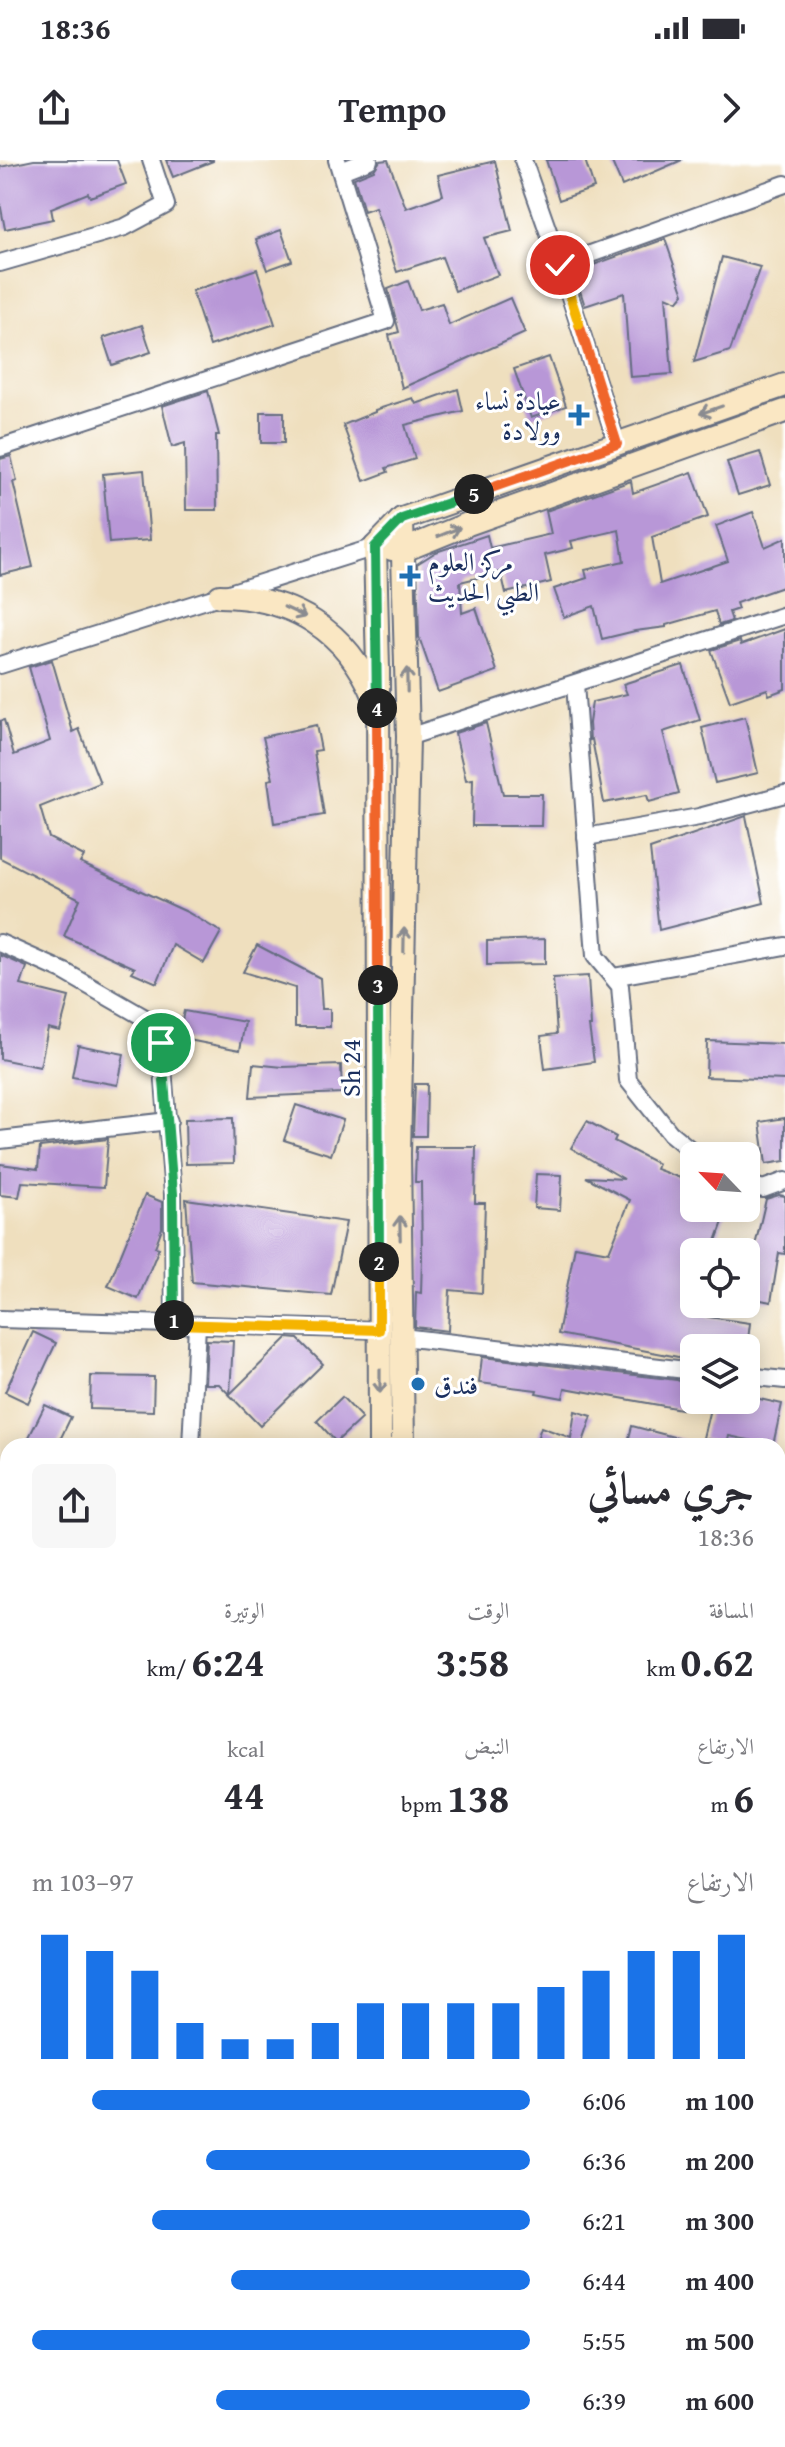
<!DOCTYPE html>
<html lang="ar">
<meta charset="utf-8">
<style>
:root{--surface:#fff;--page:#f7f7f7;--text:#2b2b33;--muted:#7c7c81;--accent:#1a73e8}
body{margin:0;font-family:"Gentium Book Plus",Amiri,serif;background:var(--page);color:var(--text);direction:rtl;height:100vh;display:flex;flex-direction:column;font-size:30px;white-space:nowrap}
*{box-sizing:border-box;margin:0}
p{font-size:26px;color:var(--muted)}
.icon{flex:none;width:44px;height:44px;fill:none;stroke:currentColor;stroke-width:2;stroke-linecap:round;stroke-linejoin:round}
.map{position:relative;flex:1;overflow:hidden;direction:ltr}
.side{position:absolute;left:0px;top:1278px;width:786px;height:1010px;display:flex;flex-direction:column;background:var(--surface);border-radius:24px 24px 0 0;box-shadow:0 4px 20px #0003;direction:rtl}
.side>*{flex:none}
.needle{width:52px;rotate:295deg}
.fabs{position:absolute;left:680px;top:982px;display:grid;gap:16px}
.fabs a{display:grid;place-items:center;width:80px;height:80px;border-radius:12px;background:var(--surface);box-shadow:0 4px 20px #0003;font-size:40px}
.pin{position:absolute;display:grid;place-items:center;width:68px;height:68px;color:#fff;margin:-34px;border:4px solid #fff;border-radius:50%;box-shadow:0 2px 8px #0007}
.km{position:absolute;width:40px;height:40px;margin:-20px;border-radius:50%;background:#222;color:#fff;font-size:22px;line-height:40px;text-align:center}
.round{display:grid;place-items:center;flex:none;width:84px;height:84px;border-radius:12px;background:var(--page)}
.summary{display:flex;align-items:center;justify-content:space-between;height:136px;padding:0 32px}
h1{font-size:44px;font-weight:600;line-height:60px}
.stats{display:grid;grid-template-columns:repeat(3,1fr);gap:12px;height:136px;padding:8px 32px}
.stats div{display:grid;align-content:center}
.stats b{font-size:40px;font-weight:600}
.stats small{font-size:22px;font-weight:400}
.stats p{font-size:22px}
.chart{height:224px;padding:16px 32px}
.chart p{display:flex;justify-content:space-between}
.chart svg{width:100%;height:144px;margin-top:8px;stroke:var(--accent);stroke-width:6}
ul{padding:0 32px;list-style:none;font-size:26px}
li{display:grid;grid-template-columns:128px 96px 1fr;align-items:center;height:60px}
li i{height:20px;border-radius:10px;background:var(--accent)}
.status{display:flex;justify-content:space-between;align-items:center;height:56px;padding:0 40px;background:var(--surface);direction:ltr}
.status svg{height:22px;fill:currentColor}
header{display:flex;justify-content:space-between;align-items:center;height:104px;padding:0 32px;background:var(--surface);font-size:36px;font-weight:600}
.map>svg:first-child{display:block}
</style>
<div class="status"><b>18:36</b><svg viewBox="0 0 49 12"><path d="M0 12V9h3v3zM5 12V6h3v6zM10 12V3h3v9zM15 12V0h3v12zM26 1h20v11H26zM47 4h2v5h-2z"/></svg></div>
<header><svg class="icon" aria-label="forward" viewBox="0 0 24 24"><path d="M9 5l7 7-7 7"/></svg>Tempo<svg class="icon" aria-label="share" viewBox="0 0 24 24"><path d="M12 15V3M7 8l5-5 5 5M5 13v7h14v-7"/></svg></header>
<div class="map">
<svg width="785" height="2287" viewBox="0 0 785 2287">
<rect width="100%" height="100%" fill="#fff"/>
<filter id="ink" filterUnits="userSpaceOnUse"><feTurbulence type="fractalNoise" baseFrequency=".0125" numOctaves="2"/><feDisplacementMap in="SourceGraphic" scale="16" xChannelSelector="R" yChannelSelector="G"/><feConvolveMatrix kernelMatrix="1 2 1 2 8 2 1 2 1" color-interpolation-filters="sRGB"/></filter>
<filter id="wash" filterUnits="userSpaceOnUse"><feTurbulence type="fractalNoise" baseFrequency=".006" numOctaves="4" result="noise"/><feDisplacementMap in="SourceGraphic" scale="32" xChannelSelector="R" yChannelSelector="G"/><feGaussianBlur stdDeviation="1.8" result="paint"/><feColorMatrix in="noise" values="0 0 0 0 0 0 0 0 0 0 0 0 0 0 0 0 0 1.4 0 .05"/><feComposite in="paint" operator="in"/></filter>
<g filter="url(#wash)">
<rect width="100%" height="100%" fill="#efdfbe"/>
<g id="blocks">
<g fill="#b897d7">
<polygon points="34,0 117,0 126,24 90,37 88,33 51,48 53,59 5,69 0,43 0,7"/>
<polygon points="166,0 213,0 213,1 173,17"/>
<polygon points="388,0 406,48 443,35 438,15 495,1 512,71 484,78 498,115 455,131 442,97 397,112 375,47 364,51 354,18 374,10 380,1"/>
<polygon points="546,0 585,0 594,28 559,40"/>
<polygon points="611,0 682,0 622,26"/>
<polygon points="281,70 292,101 267,110 256,79"/>
<polygon points="665,79 684,134 678,141 666,136 672,214 630,217 624,133 585,146 574,112"/>
<polygon points="722,97 760,107 730,191 694,202"/>
<polygon points="257,109 275,164 210,186 192,131"/>
<polygon points="408,121 419,150 442,143 449,165 510,138 525,173 402,228 389,175 399,172 388,129"/>
<polygon points="142,165 151,192 112,205 103,178"/>
<polygon points="549,197 566,246 531,258 514,209"/>
<polygon points="458,229 463,251 405,265 415,299 386,308 388,312 364,321 343,265 375,252 375,250 413,238 416,244"/>
<polygon points="208,231 219,275 216,275 217,350 186,350 185,283 172,287 162,246"/>
<rect x="261" y="252" width="23" height="31"/>
<polygon points="760,292 770,325 738,335 727,302"/>
<polygon points="11,296 17,321 13,322 33,407 0,415 0,299"/>
<polygon points="144,310 150,380 109,383 103,314"/>
<polygon points="692,312 708,357 652,377 660,424 728,401 716,366 753,352 765,387 785,378 785,426 736,443 738,449 729,452 732,461 719,465 715,451 666,465 666,467 635,471 602,479 594,446 564,457 554,429 587,418 585,410 624,401 619,370 571,381 573,388 545,395 551,422 506,433 501,412 460,422 462,453 476,448 497,511 438,532 419,477 417,404 436,392 487,375 490,388 551,374 546,351 631,321 633,333"/>
<polygon points="785,469 785,529 769,535 767,529 730,542 711,490 740,481 741,485"/>
<polygon points="52,500 73,572 79,569 100,623 40,647 49,678 84,696 80,703 187,752 221,772 204,803 173,785 157,823 132,812 135,808 64,776 80,739 0,698 0,561 4,560 14,595 50,581 29,507"/>
<polygon points="683,505 700,560 663,572 679,634 649,642 647,635 604,643 592,579 590,580 589,563 592,542 627,534 623,524"/>
<polygon points="745,557 758,613 715,623 702,568"/>
<polygon points="486,563 503,634 542,634 541,666 472,666 473,619 466,620 455,573"/>
<polygon points="316,565 321,590 314,591 324,655 274,663 268,620 273,619 263,577"/>
<polygon points="746,656 764,743 659,770 650,689"/>
<polygon points="545,779 545,804 487,805 487,781"/>
<polygon points="257,785 320,818 322,849 330,849 330,867 295,867 295,828 243,812"/>
<polygon points="0,795 27,807 21,825 69,837 60,871 48,868 40,907 0,899"/>
<polygon points="588,816 591,866 589,866 594,902 545,909 541,876 557,874 553,818"/>
<polygon points="184,851 245,862 240,890 178,878"/>
<polygon points="707,881 785,884 785,920 706,917"/>
<polygon points="78,885 124,894 118,925 72,917"/>
<polygon points="253,904 283,907 341,905 342,933 250,937"/>
<polygon points="415,924 427,924 426,976 413,976"/>
<polygon points="296,945 343,960 331,995 284,980"/>
<polygon points="233,958 234,1003 186,1004 185,959"/>
<polygon points="785,958 785,1001 766,1004 760,962"/>
<polygon points="587,961 616,977 614,981 658,1004 656,1009 694,1023 694,1048 728,1048 712,1092 694,1092 694,1144 710,1144 708,1157 750,1163 747,1188 694,1188 694,1200 558,1174 575,1086 609,1092 630,1040 586,1017 624,1019 571,988"/>
<polygon points="108,979 104,1027 22,1022 19,1037 0,1035 0,1004 38,1009 40,987"/>
<polygon points="416,987 476,987 475,1043 485,1043 482,1133 450,1130 448,1171 415,1167 416,1132 421,1133 422,1097 421,1022 415,1022"/>
<polygon points="536,1014 562,1015 560,1050 534,1048"/>
<polygon points="145,1035 162,1042 162,1068 155,1087 159,1088 138,1139 108,1126"/>
<polygon points="779,1035 785,1036 785,1094 779,1093 771,1142 746,1137 746,1102 751,1103 766,1039"/>
<polygon points="186,1039 346,1062 331,1135 192,1122"/>
<polygon points="33,1172 56,1183 28,1243 5,1232"/>
<polygon points="287,1178 298,1179 323,1204 260,1266 219,1224 205,1224 207,1180 233,1181 230,1234"/>
<polygon points="482,1197 677,1220 685,1223 681,1249 565,1228 563,1238 536,1233 537,1230 479,1223"/>
<polygon points="91,1216 154,1217 153,1251 90,1249"/>
<polygon points="746,1236 782,1244 773,1285 729,1276 727,1284 703,1278 712,1240 746,1240"/>
<polygon points="342,1237 362,1258 336,1282 317,1261"/>
<polygon points="45,1245 71,1257 57,1286 43,1286 28,1279"/>
<polygon points="575,1251 592,1256 583,1282 589,1284 588,1286 535,1286 541,1267 571,1278"/>
<polygon points="632,1266 689,1281 688,1286 627,1286"/>
</g>
</g>
</g>
<g filter="url(#ink)">
<use href="#blocks" fill-opacity="0" stroke="#656d80" stroke-width="2"/>
<g fill="none" stroke-linecap="round" stroke-linejoin="round">
<defs>
<polyline id="lane" points="208,2287 209,2280"/>
<g id="street">
<polyline points="523,0 560,105 617,284"/>
<polyline points="341,11 369,0"/>
<polyline points="0,103 125,67 166,45 151,0"/>
<polyline points="560,105 785,24"/>
<polyline points="0,288 386,161 337,0"/>
<polyline points="0,505 375,387"/>
<polyline points="575,524 595,796 620,826 628,920 670,973 698,996"/>
<polyline points="408,577 785,455"/>
<polyline points="586,677 699,657 785,634"/>
<polyline points="0,783 65,812 145,858 161,883 173,1034 174,1164"/>
<polyline points="613,817 785,786"/>
<polyline points="0,980 169,961"/>
<polyline points="746,1023 763,1029 785,1021"/>
<polyline points="0,1159 379,1170"/>
<polyline points="402,1177 694,1211"/>
<polyline points="746,1216 785,1220"/>
<polyline points="191,1286 197,1165"/>
<polyline points="0,1503 7,1503 7,1330"/>
<polyline points="0,1683 8,1683"/>
<polyline points="0,1871 8,1871"/>
<polyline points="0,2053 8,2053"/>
<polyline points="132,2287 136,2280"/>
</g>
<g id="secondary">
<polyline points="402,359 408,577 399,994 403,1286"/>
<polyline points="375,387 378,509 380,1286"/>
<polyline points="375,387 402,359 785,225"/>
<polyline points="392,389 404,390 468,364 785,251"/>
<path d="M 220,436 C 292,437 347,470 375,538"/>
<polyline points="387,2280 388,2287"/>
<polyline points="410,2280 410,2287"/>
</g>
</defs>
<use href="#lane" stroke="#656d80" stroke-width="12"/>
<use href="#street" stroke="#656d80" stroke-width="20"/>
<use href="#secondary" stroke="#656d80" stroke-width="26"/>
<use href="#lane" stroke="#fff" stroke-width="8"/>
<use href="#street" stroke="#fff" stroke-width="16"/>
<use href="#secondary" stroke="#fae7c3" stroke-width="22"/>
</g>
<defs><path id="oneway-shaft" d="M-6 0H5M1.5-3L5.5 0L1.5 3" fill="none" stroke-width="1.6" stroke-linecap="round" stroke-linejoin="round" transform="scale(2)"/></defs>
<g stroke="#8a8b90">
<use href="#oneway-shaft" transform="translate(711 250) rotate(161)"/>
<use href="#oneway-shaft" transform="translate(449 372) rotate(-22)"/>
<use href="#oneway-shaft" transform="translate(295 452) rotate(25)"/>
<use href="#oneway-shaft" transform="translate(407 520) rotate(-91)"/>
<use href="#oneway-shaft" transform="translate(404 780) rotate(-89)"/>
<use href="#oneway-shaft" transform="translate(400 1068) rotate(-91)"/>
<use href="#oneway-shaft" transform="translate(380 1221) rotate(90)"/>
</g>
</g>
<g fill="none" stroke-linecap="round" stroke-linejoin="round" filter="url(#ink)">
<defs>
<polyline id="split-1" points="161,883 173,1034 174,1160"/>
<polyline id="split-2" points="174,1160 174,1164 379,1170 379,1102"/>
<polyline id="split-3" points="378,825 379,1102"/>
<polyline id="split-4" points="377,548 378,825"/>
<polyline id="split-5" points="377,548 375,387 402,359 474,334"/>
<polyline id="split-6" points="474,334 617,284 579,164"/>
<polyline id="split-7" points="560,105 579,164"/>
</defs>
<use href="#split-1" stroke="#fff" stroke-width="16"/>
<use href="#split-2" stroke="#fff" stroke-width="16"/>
<use href="#split-3" stroke="#fff" stroke-width="16"/>
<use href="#split-4" stroke="#fff" stroke-width="16"/>
<use href="#split-5" stroke="#fff" stroke-width="16"/>
<use href="#split-6" stroke="#fff" stroke-width="16"/>
<use href="#split-7" stroke="#fff" stroke-width="16"/>
<use href="#split-1" stroke="#22a559" stroke-width="10"/>
<use href="#split-2" stroke="#f5b400" stroke-width="10"/>
<use href="#split-3" stroke="#22a559" stroke-width="10"/>
<use href="#split-4" stroke="#f0652b" stroke-width="10"/>
<use href="#split-5" stroke="#22a559" stroke-width="10"/>
<use href="#split-6" stroke="#f0652b" stroke-width="10"/>
<use href="#split-7" stroke="#f5b400" stroke-width="10"/>
</g>
<g fill="#1f6fb2" stroke="#fff" stroke-width="3">
<path d="M575 243h8v8h8v8h-8v8h-8v-8h-8v-8h8z"/>
<path d="M406 404h8v8h8v8h-8v8h-8v-8h-8v-8h8z"/>
<circle cx="418" cy="1224" r="8"/>
</g>
<g text-anchor="middle" dominant-baseline="central" stroke-width="6" stroke-linejoin="round" paint-order="stroke">
<g font-size="26" fill="#1b2f5e" stroke="#fff" text-anchor="start">
<text x="561" y="240" text-anchor="end">عيادة نساء<tspan x="561" dy="30">وولادة</tspan></text>
<text x="428" y="401">مركز العلوم<tspan x="428" dy="30">الطبي الحديث</tspan></text>
<text x="434" y="1224">فندق</text>
</g>
<g font-size="26" fill="#1b2f5e" stroke="#fff">
<text transform="translate(350 908) rotate(-90)">Sh 24</text>
</g>
</g>
</svg>
<div class="fabs">
<a><svg class="needle" viewBox="-14 -14 28 28"><path d="M0-13l5 13h-10z" fill="#e53935"/><path d="M0 13l5-13h-10z" fill="#7c7c81"/></svg></a>
<a><svg class="icon" aria-label="locate" viewBox="0 0 24 24"><circle cx="12" cy="12" r="6"/><path d="M12 2v4M12 18v4M2 12h4M18 12h4"/></svg></a>
<a><svg class="icon" aria-label="layers" viewBox="0 0 24 24"><path d="M12 4l9 5-9 5-9-5zM3 14l9 5 9-5"/></svg></a>
</div>
<div class="pin" style="left:161px;top:883px;background:#1e9e55"><svg class="icon" aria-label="arrive" viewBox="0 0 24 24"><path d="M6 21V4h12l-3 4 3 4H6"/></svg></div>
<div class="pin" style="left:560px;top:105px;background:#d93025"><svg class="icon" aria-label="check" viewBox="0 0 24 24"><path d="M5 12l5 5 9-10"/></svg></div>
<b class="km" style="left:174px;top:1160px">1</b>
<b class="km" style="left:379px;top:1102px">2</b>
<b class="km" style="left:378px;top:825px">3</b>
<b class="km" style="left:377px;top:548px">4</b>
<b class="km" style="left:474px;top:334px">5</b>
<section class="side">
<div class="summary"><div><h1>جري مسائي</h1><p>18:36</p></div><a class="round"><svg class="icon" aria-label="share" viewBox="0 0 24 24"><path d="M12 15V3M7 8l5-5 5 5M5 13v7h14v-7"/></svg></a></div>
<div class="stats">
<div><p>المسافة</p><b>0.62<small> km</small></b></div>
<div><p>الوقت</p><b>3:58</b></div>
<div><p>الوتيرة</p><b>6:24<small> /km</small></b></div>
</div>
<div class="stats">
<div><p>الارتفاع</p><b>6<small> m</small></b></div>
<div><p>النبض</p><b>138<small> bpm</small></b></div>
<div><p>kcal</p><b>44</b></div>
</div>
<div class="chart"><p><span>الارتفاع</span>97–103 m</p>
<svg viewBox="0 0 160 44" preserveAspectRatio="none"><path d="M5 44V6M15 44V11M25 44V17M35 44V33M45 44V38M55 44V38M65 44V33M75 44V27M85 44V27M95 44V27M105 44V27M115 44V22M125 44V17M135 44V11M145 44V11M155 44V6"/></svg>
</div>
<ul>
<li><b>100 m</b>6:06<i style="width:88%"></i></li>
<li><b>200 m</b>6:36<i style="width:65%"></i></li>
<li><b>300 m</b>6:21<i style="width:76%"></i></li>
<li><b>400 m</b>6:44<i style="width:60%"></i></li>
<li><b>500 m</b>5:55<i style="width:100%"></i></li>
<li><b>600 m</b>6:39<i style="width:63%"></i></li>
</ul>
</section>
</div>
